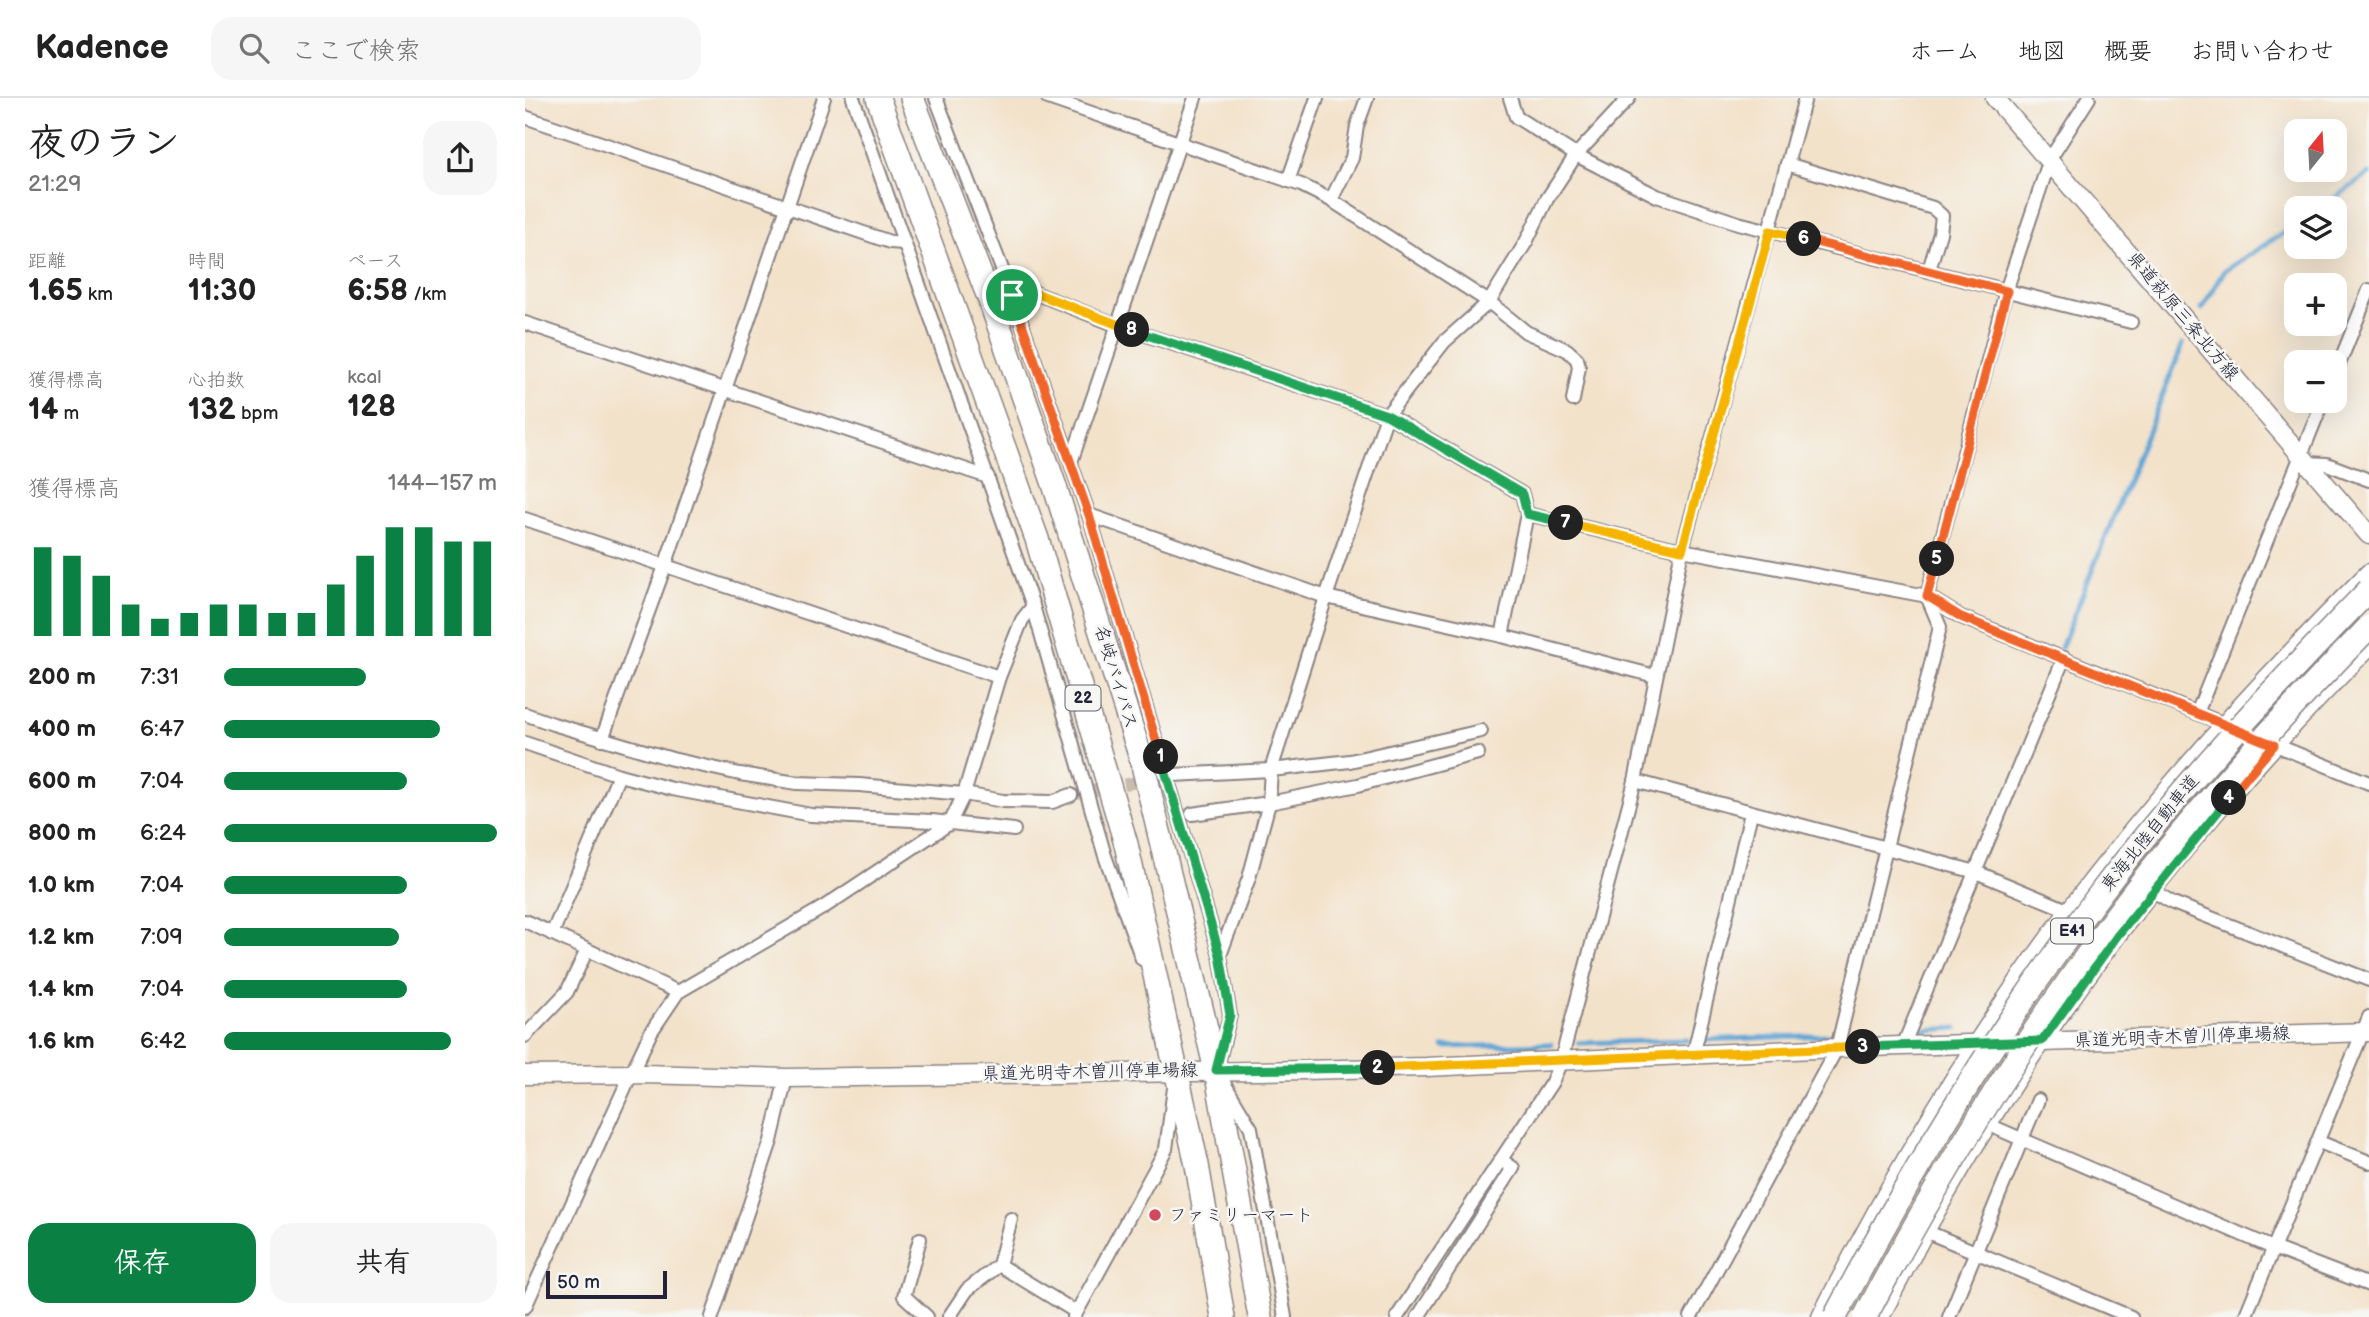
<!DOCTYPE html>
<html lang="ja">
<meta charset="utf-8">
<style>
:root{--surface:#fff;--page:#f6f6f6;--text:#222;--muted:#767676;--line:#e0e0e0;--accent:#0b8043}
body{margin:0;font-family:"Balsamiq Sans","Klee One",sans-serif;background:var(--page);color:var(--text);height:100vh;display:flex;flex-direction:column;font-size:26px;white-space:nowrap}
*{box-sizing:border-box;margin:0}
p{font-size:23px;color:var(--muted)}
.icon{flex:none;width:38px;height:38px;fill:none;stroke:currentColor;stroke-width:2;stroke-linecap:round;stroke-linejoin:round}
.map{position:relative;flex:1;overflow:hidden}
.drawer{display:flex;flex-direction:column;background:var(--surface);width:525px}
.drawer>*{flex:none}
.needle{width:46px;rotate:18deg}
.tools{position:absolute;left:1759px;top:21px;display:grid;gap:14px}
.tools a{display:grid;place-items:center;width:63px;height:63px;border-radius:14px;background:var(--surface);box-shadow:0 7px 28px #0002;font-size:35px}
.scale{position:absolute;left:21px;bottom:18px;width:121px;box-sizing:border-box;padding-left:7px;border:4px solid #22223b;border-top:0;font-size:19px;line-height:24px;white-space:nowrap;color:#22223b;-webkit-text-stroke:5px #f6f6f2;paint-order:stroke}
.pin{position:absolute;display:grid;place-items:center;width:60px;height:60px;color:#fff;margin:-30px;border:4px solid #fff;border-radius:50%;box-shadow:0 2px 7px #0007}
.km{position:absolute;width:35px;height:35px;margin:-18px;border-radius:50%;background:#222;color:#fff;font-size:19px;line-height:35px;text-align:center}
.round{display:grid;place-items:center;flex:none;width:74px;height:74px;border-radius:21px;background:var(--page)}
.summary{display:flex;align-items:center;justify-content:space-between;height:119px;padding:0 28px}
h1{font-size:38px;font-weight:800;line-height:52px}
.figures{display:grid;grid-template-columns:repeat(3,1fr);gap:10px;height:119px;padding:7px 28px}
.figures div{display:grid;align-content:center}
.figures b{font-size:30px;font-weight:800}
.figures small{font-size:19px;font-weight:400}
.figures p{font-size:19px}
.chart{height:196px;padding:14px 28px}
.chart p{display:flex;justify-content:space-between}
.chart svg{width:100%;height:126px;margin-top:7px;stroke:var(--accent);stroke-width:6}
.cta{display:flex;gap:14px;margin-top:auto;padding:14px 28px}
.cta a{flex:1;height:80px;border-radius:21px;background:var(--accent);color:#fff;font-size:28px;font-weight:800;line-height:80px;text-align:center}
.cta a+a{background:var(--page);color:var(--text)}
ul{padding:0 28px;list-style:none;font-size:23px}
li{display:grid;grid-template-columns:112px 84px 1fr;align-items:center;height:52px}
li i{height:18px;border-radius:9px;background:var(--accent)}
header{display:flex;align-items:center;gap:42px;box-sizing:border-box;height:98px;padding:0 35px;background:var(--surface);border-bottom:2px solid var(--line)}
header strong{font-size:33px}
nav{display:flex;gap:38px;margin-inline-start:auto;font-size:24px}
.search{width:490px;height:63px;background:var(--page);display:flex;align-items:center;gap:18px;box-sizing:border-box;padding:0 24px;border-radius:21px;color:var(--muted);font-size:26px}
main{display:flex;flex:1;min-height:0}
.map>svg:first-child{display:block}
</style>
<header>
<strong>Kadence</strong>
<div class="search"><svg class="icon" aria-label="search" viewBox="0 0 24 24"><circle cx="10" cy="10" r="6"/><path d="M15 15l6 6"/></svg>ここで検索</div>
<nav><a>ホーム</a><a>地図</a><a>概要</a><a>お問い合わせ</a></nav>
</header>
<main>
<section class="drawer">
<div class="summary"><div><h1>夜のラン</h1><p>21:29</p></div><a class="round"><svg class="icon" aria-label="share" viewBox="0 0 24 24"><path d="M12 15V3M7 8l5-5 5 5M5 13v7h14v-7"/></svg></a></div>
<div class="figures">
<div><p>距離</p><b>1.65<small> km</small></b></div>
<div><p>時間</p><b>11:30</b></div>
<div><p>ペース</p><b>6:58<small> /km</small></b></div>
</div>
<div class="figures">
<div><p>獲得標高</p><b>14<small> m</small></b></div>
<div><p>心拍数</p><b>132<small> bpm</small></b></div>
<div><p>kcal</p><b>128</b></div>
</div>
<div class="chart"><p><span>獲得標高</span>144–157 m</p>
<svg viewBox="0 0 160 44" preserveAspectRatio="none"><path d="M5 44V13M15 44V16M25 44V23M35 44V33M45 44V38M55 44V36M65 44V33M75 44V33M85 44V36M95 44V36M105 44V26M115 44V16M125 44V6M135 44V6M145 44V11M155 44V11"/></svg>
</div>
<ul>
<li><b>200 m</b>7:31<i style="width:52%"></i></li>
<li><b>400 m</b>6:47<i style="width:79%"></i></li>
<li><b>600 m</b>7:04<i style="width:67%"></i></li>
<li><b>800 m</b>6:24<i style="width:100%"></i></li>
<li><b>1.0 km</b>7:04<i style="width:67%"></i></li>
<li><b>1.2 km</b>7:09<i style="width:64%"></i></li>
<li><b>1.4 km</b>7:04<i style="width:67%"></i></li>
<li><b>1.6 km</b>6:42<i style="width:83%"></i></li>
</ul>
<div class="cta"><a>保存</a><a>共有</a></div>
</section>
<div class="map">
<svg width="1844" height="1219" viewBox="0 0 1844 1219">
<rect width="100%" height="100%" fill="#f6f6f2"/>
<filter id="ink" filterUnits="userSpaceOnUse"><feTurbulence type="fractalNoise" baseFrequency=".0143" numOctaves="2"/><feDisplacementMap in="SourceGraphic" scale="14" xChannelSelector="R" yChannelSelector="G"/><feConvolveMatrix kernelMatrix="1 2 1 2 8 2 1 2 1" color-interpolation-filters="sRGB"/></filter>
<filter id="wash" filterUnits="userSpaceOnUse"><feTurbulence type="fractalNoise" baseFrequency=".00686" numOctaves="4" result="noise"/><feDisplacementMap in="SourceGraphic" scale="28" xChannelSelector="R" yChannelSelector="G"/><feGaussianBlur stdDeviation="1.57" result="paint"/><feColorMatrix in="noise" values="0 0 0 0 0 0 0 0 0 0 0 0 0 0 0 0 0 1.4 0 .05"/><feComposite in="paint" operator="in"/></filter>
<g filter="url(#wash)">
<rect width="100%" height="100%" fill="#f3e2ca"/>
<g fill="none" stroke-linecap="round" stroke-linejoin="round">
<g stroke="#61a6d6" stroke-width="5">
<polyline points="1795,110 1844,76"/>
<polyline points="1677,211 1699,173 1771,127"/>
<polyline points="1536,550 1658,246"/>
<polyline points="1389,933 1432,930"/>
<polyline points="1323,937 1377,936"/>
<polyline points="1177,942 1303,937"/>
<polyline points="1053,945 1162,942"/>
<polyline points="919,949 1026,946"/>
<polyline points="884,1219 978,1075"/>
</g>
</g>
</g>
<g filter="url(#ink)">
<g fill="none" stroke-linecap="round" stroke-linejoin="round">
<polyline stroke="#c9bcad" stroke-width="12" stroke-dasharray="12 6" stroke-linecap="butt" points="546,697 648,677"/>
<defs>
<g id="street">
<polyline points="328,0 508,508 580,758 617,861"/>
<polyline points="411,0 487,197 564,417 695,857 705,917 694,962"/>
<polyline points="523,0 776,87 806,102 964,204 1001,234 1042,252 1052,261 1054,269 1048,302"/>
<polyline points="985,0 991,19 1051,57 1132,98 1213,125 1606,224"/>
<polyline points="0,19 365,144 379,145"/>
<polyline points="1262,66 1408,110 1417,118 1415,135 1404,172"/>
<polyline points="763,83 792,0"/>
<polyline points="806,102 827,60 832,28 842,0"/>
<polyline points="487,197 505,193 594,228 862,317 997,396 1002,416 977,538"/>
<polyline points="0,225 463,379"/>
<polyline points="1810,276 1844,192"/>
<polyline points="546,364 670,0"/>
<polyline points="1782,365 1802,366 1844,382"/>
<polyline points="1002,416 1157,452 1402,498 1436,519 1844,685"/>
<polyline points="564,417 801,499 977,538 1130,578"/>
<polyline points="0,421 474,579"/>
<polyline points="1672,615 1798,303"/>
<polyline points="0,616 28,626 147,661 215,676 272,685 334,687 439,696 478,703 527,704 546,697"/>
<polyline points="77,641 140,468 299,0"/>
<polyline points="0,645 94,677 147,691 286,717 407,723 489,732"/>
<polyline points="648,677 746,672 825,663 956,633"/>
<polyline points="1110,683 1451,774 1545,813"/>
<polyline points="667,716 744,705 833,687 953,655"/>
<polyline points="1628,793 1648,805 1844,882"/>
<polyline points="0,823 153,894"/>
<polyline points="27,836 94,677"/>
<polyline points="695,857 724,780 744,705 746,672 801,499 862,317 919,244 964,204 1001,144 1022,101 1051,57 1104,0"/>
<polyline points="0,938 42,894 62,852"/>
<polyline points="1378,948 1539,560"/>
<polyline points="1168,958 1226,715"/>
<polyline points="699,985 726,1030 760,1219"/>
<polyline points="1464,1027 1748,1150 1844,1187"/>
<polyline points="1794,1044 1844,1064"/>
<polyline points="1400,1133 1606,1219"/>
<polyline points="395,1141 379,1198 402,1219"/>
<polyline points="474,1167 486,1121"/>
<polyline points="0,1209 106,976 126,934 153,894 299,809 425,725 439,696 474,579 497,522 508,508"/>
<polyline points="187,1219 246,1043 261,980"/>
<polyline points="424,1219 442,1192 474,1167 551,1214"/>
<polyline points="549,1219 641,1051 649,990"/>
<polyline points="872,1219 1027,984 1036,963 1110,683 1157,452 1280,0"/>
<polyline points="893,1219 988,1070 976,1062"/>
<polyline points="1166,1219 1312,950 1415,529 1402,498 1481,193 1525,61 1564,0"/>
<polyline points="1424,1219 1513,1002"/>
<polyline points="1720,1219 1844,919"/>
</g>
<g id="secondary">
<polyline points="1470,0 1844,437"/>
<polyline points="0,977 117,976 261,980 734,973 901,969 1312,950 1844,934"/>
<path d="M 1296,1219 C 1368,1077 1449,939 1545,812 C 1636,692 1738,581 1844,475"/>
<path d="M 1355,1219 C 1478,971 1648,743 1844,548"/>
</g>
<g id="highway">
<polyline points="353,0 512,441 601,746 672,1067 698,1219"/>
<polyline points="387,0 465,202 529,386 617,663 691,972 735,1219"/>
</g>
</defs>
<use href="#street" stroke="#8a8282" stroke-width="16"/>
<use href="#secondary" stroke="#8a8282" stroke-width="21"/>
<use href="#highway" stroke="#8a8282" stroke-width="26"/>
<use href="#street" stroke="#fff" stroke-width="12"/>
<use href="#secondary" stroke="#fff" stroke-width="18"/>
<use href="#highway" stroke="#fff" stroke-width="23"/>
<defs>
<g id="highway-bridge">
<path d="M 1310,1219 C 1388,1070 1475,927 1577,793 C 1658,686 1751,588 1844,492"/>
<path d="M 1340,1219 C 1416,1075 1501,937 1599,807 C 1673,709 1758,617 1844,529"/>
</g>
</defs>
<use href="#highway-bridge" stroke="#8a8282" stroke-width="26" stroke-linecap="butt"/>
<use href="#highway-bridge" stroke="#fff" stroke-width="23"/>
</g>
</g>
<g fill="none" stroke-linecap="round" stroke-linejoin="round" filter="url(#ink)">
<defs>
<polyline id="split-1" points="487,197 564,417 636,659"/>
<polyline id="split-2" points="636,659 695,857 705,917 691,972 853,970"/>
<polyline id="split-3" points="853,970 1338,949"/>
<polyline id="split-4" points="1338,949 1517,943 1592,838 1704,700"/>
<polyline id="split-5" points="1412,461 1402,498 1436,519 1749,647 1704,700"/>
<polyline id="split-6" points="1279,141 1482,193 1412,461"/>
<polyline id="split-7" points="1041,425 1157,452 1245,133 1279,141"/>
<polyline id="split-8" points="607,232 862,317 997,396 1002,416 1041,425"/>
<polyline id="split-9" points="487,197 505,193 607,232"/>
</defs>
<use href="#split-1" stroke="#fff" stroke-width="14"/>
<use href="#split-2" stroke="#fff" stroke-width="14"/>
<use href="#split-3" stroke="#fff" stroke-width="14"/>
<use href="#split-4" stroke="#fff" stroke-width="14"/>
<use href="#split-5" stroke="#fff" stroke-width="14"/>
<use href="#split-6" stroke="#fff" stroke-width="14"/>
<use href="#split-7" stroke="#fff" stroke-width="14"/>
<use href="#split-8" stroke="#fff" stroke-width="14"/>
<use href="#split-9" stroke="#fff" stroke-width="14"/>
<use href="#split-1" stroke="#f0652b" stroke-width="9"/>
<use href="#split-2" stroke="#22a559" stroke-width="9"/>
<use href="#split-3" stroke="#f5b400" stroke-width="9"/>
<use href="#split-4" stroke="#22a559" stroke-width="9"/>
<use href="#split-5" stroke="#f0652b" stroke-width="9"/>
<use href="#split-6" stroke="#f0652b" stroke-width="9"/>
<use href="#split-7" stroke="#f5b400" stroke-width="9"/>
<use href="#split-8" stroke="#22a559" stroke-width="9"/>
<use href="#split-9" stroke="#f5b400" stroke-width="9"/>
</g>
<circle fill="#d1495b" stroke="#f6f6f2" stroke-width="2.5" cx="630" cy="1117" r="7"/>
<g text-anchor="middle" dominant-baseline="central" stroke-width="5" stroke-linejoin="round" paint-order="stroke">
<g fill="#f6f6f2" stroke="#626272" stroke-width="2">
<rect x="540.5" y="587.5" width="35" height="25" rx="5"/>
<rect x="1526" y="820.5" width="42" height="25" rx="5"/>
</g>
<g font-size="16" font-weight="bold" fill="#22223b">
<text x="558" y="600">22</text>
<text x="1547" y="833">E41</text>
</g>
<g font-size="18" fill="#22223b" stroke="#f6f6f2">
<text transform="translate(1658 218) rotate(50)">県道萩原三条北方線</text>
<text transform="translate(591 579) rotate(73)">名岐バイパス</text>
<text transform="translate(1625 735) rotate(-51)">東海北陸自動車道</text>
<text transform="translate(1657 939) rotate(-2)">県道光明寺木曽川停車場線</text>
<text transform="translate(565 974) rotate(-1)">県道光明寺木曽川停車場線</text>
</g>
<g font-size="18" fill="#22223b" stroke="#f6f6f2" text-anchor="start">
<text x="644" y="1117">ファミリーマート</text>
</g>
</g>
</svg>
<div class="tools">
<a><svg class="needle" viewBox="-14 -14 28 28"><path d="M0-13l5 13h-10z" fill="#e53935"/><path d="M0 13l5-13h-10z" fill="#767676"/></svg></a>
<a><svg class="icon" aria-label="layers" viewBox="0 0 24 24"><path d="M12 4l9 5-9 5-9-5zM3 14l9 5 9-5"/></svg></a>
<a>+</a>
<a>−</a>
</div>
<div class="scale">50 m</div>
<div class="pin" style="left:487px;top:197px;background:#1e9e55"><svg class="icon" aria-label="arrive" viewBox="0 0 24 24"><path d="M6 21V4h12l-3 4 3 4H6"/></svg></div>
<b class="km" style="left:636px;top:659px">1</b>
<b class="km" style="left:853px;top:970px">2</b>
<b class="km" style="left:1338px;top:949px">3</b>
<b class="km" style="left:1704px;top:700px">4</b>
<b class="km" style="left:1412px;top:461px">5</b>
<b class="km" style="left:1279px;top:141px">6</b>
<b class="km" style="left:1041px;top:425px">7</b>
<b class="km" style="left:607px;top:232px">8</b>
</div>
</main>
